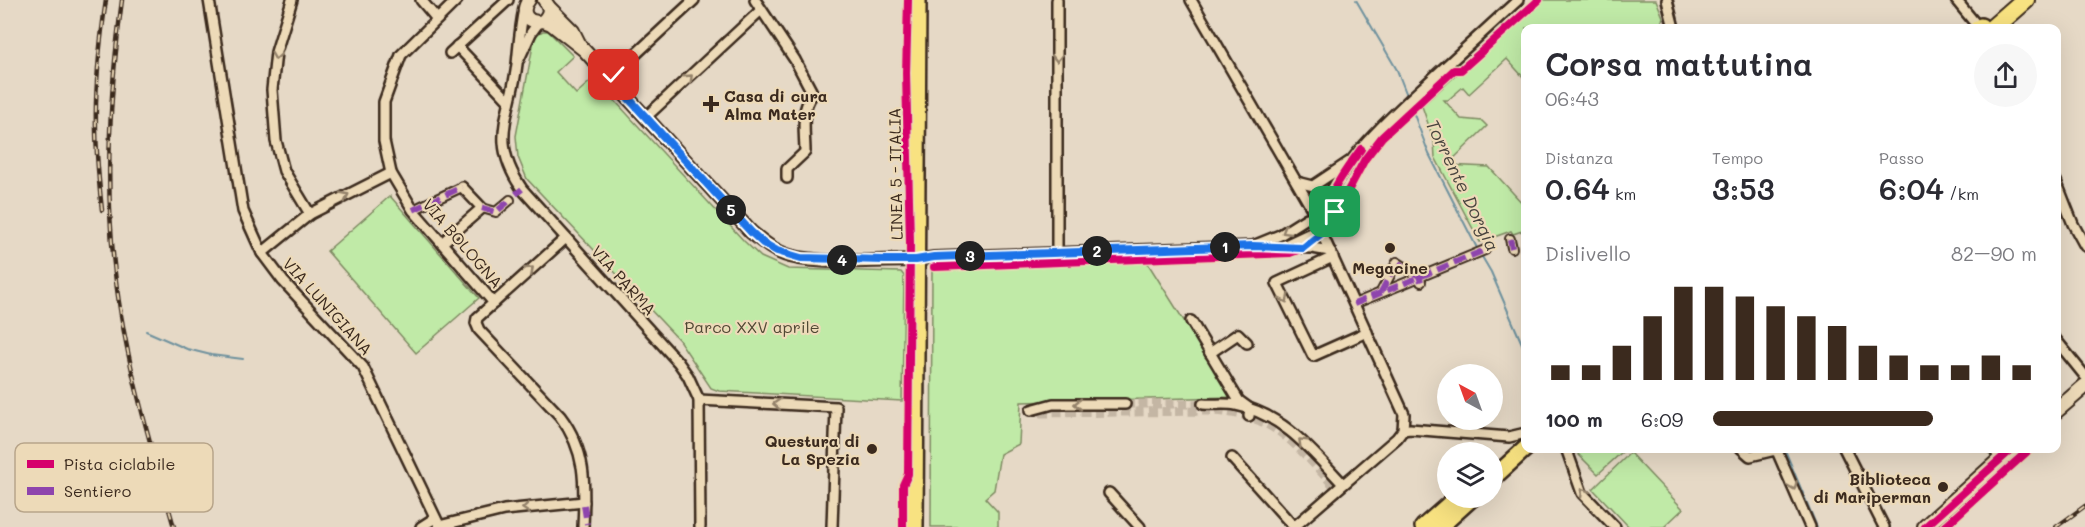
<!DOCTYPE html>
<html lang="it">
<meta charset="utf-8">
<style>
:root{--surface:#fff;--page:#f7f7f7;--text:#2b2b33;--muted:#7c7c81;--accent:#3b2a1e}
body{margin:0;font-family:Mali,sans-serif;background:var(--page);color:var(--text);height:100vh;display:flex;flex-direction:column;font-size:22px;white-space:nowrap}
*{box-sizing:border-box;margin:0}
p{font-size:20px;color:var(--muted)}
.icon{flex:none;width:33px;height:33px;fill:none;stroke:currentColor;stroke-width:2;stroke-linecap:round;stroke-linejoin:round}
.map{position:relative;flex:1;overflow:hidden}
.sheet{position:absolute;left:1521px;top:24px;width:540px;height:429px;display:flex;flex-direction:column;background:var(--surface);border-radius:12px;box-shadow:0 6px 24px #0002}
.sheet>*{flex:none}
.needle{width:39px;rotate:319deg}
.tools{position:absolute;left:1437px;top:364px;display:grid;gap:12px}
.tools a{display:grid;place-items:center;width:66px;height:66px;border-radius:50%;background:var(--surface);box-shadow:0 6px 24px #0002;font-size:30px}
.pin{position:absolute;display:grid;place-items:center;width:51px;height:51px;color:#fff;margin:-26px;border-radius:12px;box-shadow:0 3px 9px #0006}
.km{position:absolute;width:30px;height:30px;margin:-15px;border-radius:50%;background:#222;color:#fff;font-size:16px;line-height:30px;text-align:center}
.round{display:grid;place-items:center;flex:none;width:63px;height:63px;border-radius:32px;background:var(--page)}
.headline{display:flex;align-items:center;justify-content:space-between;height:102px;padding:0 24px}
h1{font-size:33px;font-weight:600;line-height:45px}
.figures{display:grid;grid-template-columns:repeat(3,1fr);gap:9px;height:102px;padding:6px 24px}
.figures div{display:grid;align-content:center}
.figures b{font-size:30px;font-weight:600}
.figures small{font-size:16px;font-weight:400}
.figures p{font-size:16px}
.chart{height:168px;padding:12px 24px}
.chart p{display:flex;justify-content:space-between}
.chart svg{width:100%;height:108px;margin-top:6px;stroke:var(--accent);stroke-width:6}
ul{padding:0 24px;list-style:none;font-size:20px}
li{display:grid;grid-template-columns:96px 72px 1fr;align-items:center;height:45px}
li i{height:15px;border-radius:8px;background:var(--accent)}
.map>svg:first-child{display:block}
</style>
<div class="map">
<svg width="2085" height="527" viewBox="0 0 2085 527">
<rect width="100%" height="100%" fill="#e6d9c6"/>
<filter id="ink" filterUnits="userSpaceOnUse"><feTurbulence type="fractalNoise" baseFrequency=".0167" numOctaves="2"/><feDisplacementMap in="SourceGraphic" scale="12" xChannelSelector="R" yChannelSelector="G"/><feConvolveMatrix kernelMatrix="1 2 1 2 8 2 1 2 1" color-interpolation-filters="sRGB"/></filter>
<g filter="url(#ink)">
<g fill="#c0eaa7" stroke="#7e8a62" stroke-width="1.5">
<polygon points="1540,0 1656,0 1663,17 1660,28 1526,28 1525,79 1507,59 1469,94 1463,87 1448,100 1444,100 1461,119 1482,121 1487,126 1447,165 1489,167 1524,205 1525,204 1525,230 1513,234 1511,231 1480,242 1435,157 1434,141 1422,106"/>
<polygon points="543,31 548,31 573,56 556,72 576,94 594,78 744,241 761,257 788,269 901,272 904,276 902,401 719,391 711,388 679,340 527,179 518,157 516,136 534,40 537,34"/>
<polygon points="390,196 479,298 416,353 327,251"/>
<polygon points="1147,262 1232,397 1021,402 1019,444 1000,454 994,490 985,498 998,512 998,527 931,527 932,270"/>
<polygon points="1573,449 1618,449 1622,452 1598,474"/>
<polygon points="1630,453 1683,509 1664,527 1629,527 1593,489"/>
</g>
<g fill="none" stroke-linecap="round" stroke-linejoin="round">
<g stroke="#70929e" stroke-width="2">
<polyline points="1356,0 1397,70 1408,98"/>
<polyline points="1410,104 1429,154 1478,250"/>
<polyline points="1481,255 1491,272 1526,353"/>
<polyline points="146,331 187,349 211,355 243,359"/>
<polyline points="1784,448 1817,527"/>
</g>
<g stroke="#c4b6a4" stroke-width="9" stroke-dasharray="9 4.5" stroke-linecap="butt">
<polyline points="1125,404 1203,404"/>
<path d="M 1031,414 L 1031,410 L 1041,413 L 1211,411 C 1276,413 1296,446 1337,489"/>
</g>
<defs>
<g id="pedestrian">
<polyline points="482,208 496,212 510,200"/>
<polyline points="413,210 462,187"/>
<polyline points="1510,239 1512,248"/>
<polyline points="1381,292 1397,262 1419,276 1421,282"/>
<polyline points="1354,304 1485,250"/>
</g>
<g id="minor">
<polyline points="209,0 243,211 262,253 283,281 363,367 440,527"/>
<polyline points="292,0 276,52 272,90 276,141 284,171 310,214"/>
<polyline points="421,0 437,19"/>
<polyline points="457,0 401,55 384,102 384,141 391,173 413,210 494,303"/>
<path d="M 755,0 L 795,60 L 813,94 C 800,108 805,134 805,152 L 787,169 L 787,178"/>
<polyline points="1191,0 1319,221 1322,234 1404,414 1403,430"/>
<polyline points="1667,0 1674,28"/>
<polyline points="1956,0 1979,28"/>
<path d="M 524,9 C 520,27 519,45 517,64 C 511,116 488,139 522,189 L 678,362 L 688,376 L 699,400 L 700,527"/>
<polyline points="457,46 509,101"/>
<polyline points="450,53 508,0"/>
<polyline points="519,59 531,33 539,22"/>
<polyline points="610,78 694,0"/>
<polyline points="646,117 761,10"/>
<polyline points="2056,181 2073,224 2085,246"/>
<polyline points="1297,182 1313,186 1349,162"/>
<path d="M 566,238 L 477,318 L 476,323 L 479,330 L 560,416 C 587,452 585,484 583,527"/>
<polyline points="442,243 482,208 462,187"/>
<path d="M 1285,245 L 1317,230 C 1328,170 1390,118 1433,78 C 1461,52 1490,26 1518,0"/>
<polyline points="1253,246 1280,235 1307,218 1319,221"/>
<polyline points="262,253 310,214 391,173"/>
<polyline points="1057,253 1057,0"/>
<polyline points="1333,257 1277,283 1313,356 1367,332"/>
<polyline points="916,260 934,257 1253,246 1312,248 1330,251"/>
<polyline points="1191,321 1239,401 1250,409 1249,416"/>
<polyline points="2056,340 2085,376"/>
<polyline points="1210,353 1238,334 1247,343"/>
<polyline points="699,400 836,407 832,527"/>
<path d="M 1203,404 C 1214,405 1225,403 1236,405 C 1283,414 1312,451 1343,484"/>
<polyline points="1031,410 1053,404 1125,404"/>
<polyline points="1403,430 1410,429 1509,437 1526,433"/>
<polyline points="1566,448 1582,493 1615,527"/>
<polyline points="1741,448 1750,456 1775,450 1777,451 1810,527"/>
<polyline points="1844,448 1884,527"/>
<polyline points="1993,448 2001,459"/>
<polyline points="1232,458 1294,527"/>
<polyline points="1109,493 1140,527"/>
<polyline points="439,526 504,510 584,502"/>
<polyline points="421,527 435,518"/>
<polyline points="1294,527 1397,438 1403,430"/>
</g>
<g id="tertiary">
<path d="M 529,0 C 519,12 528,25 543,21 C 550,14 551,7 544,0"/>
<polyline points="548,6 573,31 581,47"/>
<path d="M 543,21 L 551,24 L 584,50 L 751,232 C 763,242 775,252 790,256 C 824,265 881,260 916,260"/>
</g>
<g id="secondary">
<polyline points="2056,411 2085,386"/>
<polyline points="1925,527 2013,448"/>
</g>
<g id="primary">
<polyline points="1978,28 1981,26"/>
<polyline points="1492,479 1526,448"/>
<polyline points="915,527 918,0"/>
<polyline points="1423,527 1456,498"/>
<polyline points="1440,527 1472,498"/>
</g>
<polyline id="motorway" points="1993,28 2025,0"/>
</defs>
<use href="#pedestrian" stroke="#3b2a1e" stroke-width="12"/>
<use href="#minor" stroke="#3b2a1e" stroke-width="14"/>
<use href="#tertiary" stroke="#3b2a1e" stroke-width="16"/>
<use href="#secondary" stroke="#3b2a1e" stroke-width="18"/>
<use href="#primary" stroke="#3b2a1e" stroke-width="20"/>
<use href="#motorway" stroke="#3b2a1e" stroke-width="22"/>
<use href="#pedestrian" stroke="#eddab8" stroke-width="8"/>
<use href="#minor" stroke="#eddab8" stroke-width="9"/>
<use href="#tertiary" stroke="#eddab8" stroke-width="12"/>
<use href="#secondary" stroke="#eddab8" stroke-width="14"/>
<use href="#primary" stroke="#f8e281" stroke-width="15"/>
<use href="#motorway" stroke="#f8e281" stroke-width="18"/>
<defs>
<g id="rail">
<path d="M 122,0 C 110,91 104,182 115,273 C 125,360 150,443 174,527"/>
<path d="M 102,210 C 98,175 95,138 96,103 C 97,68 101,34 106,0"/>
<polyline points="2056,527 2085,506"/>
</g>
</defs>
<use href="#rail" stroke="#3b2a1e" stroke-width="4.5"/>
<use href="#rail" stroke="#eddab8" stroke-width="2" stroke-dasharray="7" stroke-linecap="butt"/>
<g stroke="#8e44ad" stroke-width="6" stroke-dasharray="12 6" stroke-linecap="butt">
<polyline points="516,194 522,189"/>
<polyline points="482,208 496,212 510,200"/>
<polyline points="413,210 462,187"/>
<polyline points="1510,239 1512,248"/>
<polyline points="1381,292 1397,262 1419,276 1421,282"/>
<polyline points="1354,304 1485,250"/>
<polyline points="584,505 587,524"/>
</g>
<defs>
<g id="cycleway">
<path d="M 1319,221 C 1329,194 1344,172 1361,149"/>
<polyline points="934,267 1290,253 1303,248 1328,228 1365,159 1382,137 1454,70 1461,70 1539,0"/>
<polyline points="903,527 903,485 908,474 910,242 906,73 908,0"/>
<polyline points="1925,527 2013,448"/>
<polyline points="1944,527 2031,448"/>
</g>
</defs>
<use href="#cycleway" stroke="#eddab8" stroke-width="11"/>
<use href="#cycleway" stroke="#d6006c" stroke-width="8"/>
</g>
<defs><path id="oneway-chevron" d="M-2-3.5L2.5 0L-2 3.5" fill="none" stroke-width="1.6" stroke-linecap="round" stroke-linejoin="round" transform="scale(1.5)"/></defs>
<g stroke="#94826b">
<use href="#oneway-chevron" transform="translate(276 56) rotate(99)"/>
<use href="#oneway-chevron" transform="translate(1057 58) rotate(90)"/>
<use href="#oneway-chevron" transform="translate(689 78) rotate(-43)"/>
<use href="#oneway-chevron" transform="translate(345 196) rotate(-27)"/>
<use href="#oneway-chevron" transform="translate(1286 231) rotate(149)"/>
<use href="#oneway-chevron" transform="translate(530 270) rotate(-42)"/>
<use href="#oneway-chevron" transform="translate(1285 299) rotate(64)"/>
<use href="#oneway-chevron" transform="translate(777 404) rotate(-177)"/>
<use href="#oneway-chevron" transform="translate(1078 404) rotate(180)"/>
<use href="#oneway-chevron" transform="translate(1302 442) rotate(-136)"/>
<use href="#oneway-chevron" transform="translate(1793 486) rotate(68)"/>
<use href="#oneway-chevron" transform="translate(1584 492) rotate(-122)"/>
<use href="#oneway-chevron" transform="translate(526 508) rotate(175)"/>
</g>
</g>
<g fill="none" stroke-linecap="round" stroke-linejoin="round" filter="url(#ink)">
<defs>
<polyline id="route" points="614,75 610,78 751,232 763,243 777,251 801,258 885,260 916,260 934,257 1253,246 1303,248 1328,228 1335,212"/>
</defs>
<use href="#route" stroke="#fff" stroke-width="12"/>
<use href="#route" stroke="#1a73e8" stroke-width="8"/>
</g>
<g fill="#3b2a1e" stroke="#eddab8" stroke-width="2">
<path d="M708 95h6v6h6v6h-6v6h-6v-6h-6v-6h6z"/>
<circle cx="1390" cy="248" r="6"/>
<circle cx="872" cy="449" r="6"/>
<circle cx="1943" cy="487" r="6"/>
</g>
<g text-anchor="middle" dominant-baseline="central" stroke-width="4.5" stroke-linejoin="round" paint-order="stroke">
<g font-size="16" font-weight="bold" fill="#3b2a1e" stroke="#eddab8" text-anchor="end">
<text x="724" y="95" text-anchor="start">Casa di cura<tspan x="724" dy="18">Alma Mater</tspan></text>
<text x="1390" y="267" text-anchor="middle">Megacine</text>
<text x="860" y="440">Questura di<tspan x="860" dy="18">La Spezia</tspan></text>
<text x="1931" y="478">Biblioteca<tspan x="1931" dy="18">di Mariperman</tspan></text>
</g>
<g font-size="16" fill="#3b2a1e" stroke="#eddab8">
<text transform="translate(895 174) rotate(-91)">LINEA 5 - ITALIA</text>
<text transform="translate(463 243) rotate(49)">VIA BOLOGNA</text>
<text transform="translate(624 280) rotate(48)">VIA PARMA</text>
<text transform="translate(328 306) rotate(48)">VIA LUNIGIANA</text>
</g>
<g font-size="16" fill="#4f4733" stroke="#eddab8">
<text x="752" y="326">Parco XXV aprile</text>
</g>
<g font-size="18" font-style="italic" fill="#48443e" stroke="#eddab8">
<text transform="translate(1463 185) rotate(64)">Torrente Dorgia</text>
</g>
</g>
<rect x="15" y="443" width="198" height="69" rx="9" fill="#eddab8" stroke="#b8a58a" stroke-width="1.5"/>
<rect x="27" y="460" width="27" height="8" fill="#d6006c"/>
<rect x="27" y="487" width="27" height="8" fill="#8e44ad"/>
<g font-size="16" fill="#3b2a1e">
<text x="64" y="470">Pista ciclabile</text>
<text x="64" y="497">Sentiero</text>
</g>
</svg>
<div class="tools">
<a><svg class="needle" viewBox="-14 -14 28 28"><path d="M0-13l5 13h-10z" fill="#e53935"/><path d="M0 13l5-13h-10z" fill="#7c7c81"/></svg></a>
<a><svg class="icon" aria-label="layers" viewBox="0 0 24 24"><path d="M12 4l9 5-9 5-9-5zM3 14l9 5 9-5"/></svg></a>
</div>
<div class="pin" style="left:1335px;top:212px;background:#1e9e55"><svg class="icon" aria-label="arrive" viewBox="0 0 24 24"><path d="M6 21V4h12l-3 4 3 4H6"/></svg></div>
<div class="pin" style="left:614px;top:75px;background:#d93025"><svg class="icon" aria-label="check" viewBox="0 0 24 24"><path d="M5 12l5 5 9-10"/></svg></div>
<b class="km" style="left:1225px;top:247px">1</b>
<b class="km" style="left:1097px;top:251px">2</b>
<b class="km" style="left:970px;top:256px">3</b>
<b class="km" style="left:842px;top:260px">4</b>
<b class="km" style="left:731px;top:210px">5</b>
<section class="sheet">
<div class="headline"><div><h1>Corsa mattutina</h1><p>06:43</p></div><a class="round"><svg class="icon" aria-label="share" viewBox="0 0 24 24"><path d="M12 15V3M7 8l5-5 5 5M5 13v7h14v-7"/></svg></a></div>
<div class="figures">
<div><p>Distanza</p><b>0.64<small> km</small></b></div>
<div><p>Tempo</p><b>3:53</b></div>
<div><p>Passo</p><b>6:04<small> /km</small></b></div>
</div>
<div class="chart"><p><span>Dislivello</span>82–90 m</p>
<svg viewBox="0 0 160 44" preserveAspectRatio="none"><path d="M5 44V38M15 44V38M25 44V30M35 44V18M45 44V6M55 44V6M65 44V10M75 44V14M85 44V18M95 44V22M105 44V30M115 44V34M125 44V38M135 44V38M145 44V34M155 44V38"/></svg>
</div>
<ul>
<li><b>100 m</b>6:09<i style="width:68%"></i></li>
</ul>
</section>
</div>
